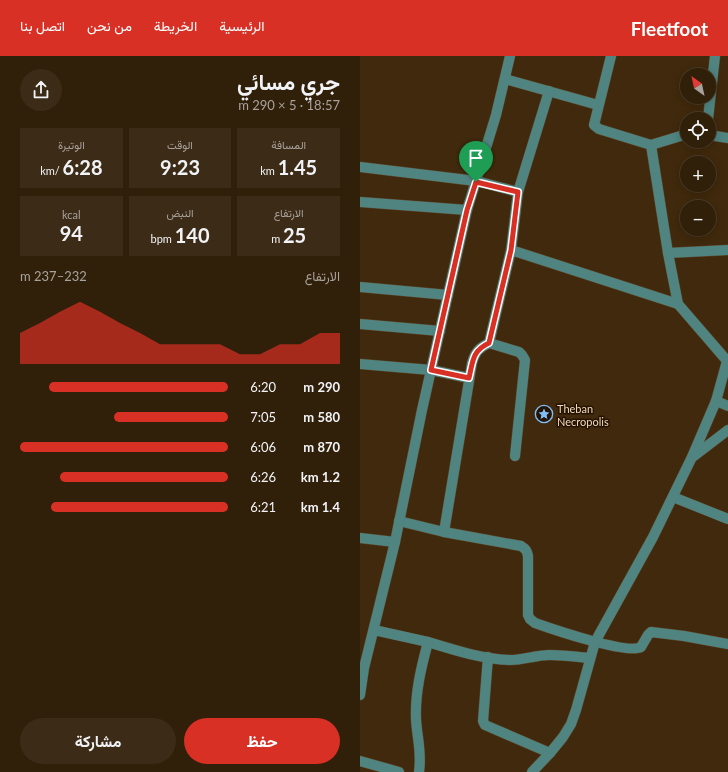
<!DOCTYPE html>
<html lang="ar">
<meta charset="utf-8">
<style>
:root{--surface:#301f09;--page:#3c2c17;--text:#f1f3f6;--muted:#a8a29c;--line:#4b3d2a;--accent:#d93025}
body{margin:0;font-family:Lato,Vazirmatn,sans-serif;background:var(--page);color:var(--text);direction:rtl;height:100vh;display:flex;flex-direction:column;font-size:15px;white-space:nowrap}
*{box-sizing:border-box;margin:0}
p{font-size:13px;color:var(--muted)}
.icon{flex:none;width:22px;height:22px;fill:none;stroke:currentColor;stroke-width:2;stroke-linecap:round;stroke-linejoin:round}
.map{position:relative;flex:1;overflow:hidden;direction:ltr}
.panel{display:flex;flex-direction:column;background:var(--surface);width:360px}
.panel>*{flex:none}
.needle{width:26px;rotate:327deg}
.controls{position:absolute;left:320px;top:12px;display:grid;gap:8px}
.controls a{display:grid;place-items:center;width:36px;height:36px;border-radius:50%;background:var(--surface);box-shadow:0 2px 10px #0003,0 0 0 1px var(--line);font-size:20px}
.pin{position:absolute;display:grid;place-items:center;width:34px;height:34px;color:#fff;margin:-41px -17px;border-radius:50% 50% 50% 0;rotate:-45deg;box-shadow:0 0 4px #0007}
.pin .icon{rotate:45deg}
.round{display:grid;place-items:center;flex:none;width:42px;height:42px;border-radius:21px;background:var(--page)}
.headline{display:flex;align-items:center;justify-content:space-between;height:68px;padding:0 20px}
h1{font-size:22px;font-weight:700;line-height:30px}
.stats{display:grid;grid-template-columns:repeat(3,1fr);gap:6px;height:68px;padding:4px 20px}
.stats div{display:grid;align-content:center;border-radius:0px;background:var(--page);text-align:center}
.stats b{font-size:20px;font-weight:700}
.stats small{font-size:11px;font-weight:400}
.stats p{font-size:11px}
.chart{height:112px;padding:8px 20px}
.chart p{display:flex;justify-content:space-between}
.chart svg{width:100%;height:72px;margin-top:4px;fill:var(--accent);opacity:.7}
.button{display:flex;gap:8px;margin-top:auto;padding:8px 20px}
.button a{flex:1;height:46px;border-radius:24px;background:var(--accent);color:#fff;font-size:16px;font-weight:700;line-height:46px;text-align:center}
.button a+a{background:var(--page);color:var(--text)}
ul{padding:0 20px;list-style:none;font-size:13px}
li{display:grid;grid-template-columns:64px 48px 1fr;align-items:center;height:30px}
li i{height:10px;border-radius:5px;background:var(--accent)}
header{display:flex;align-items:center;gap:24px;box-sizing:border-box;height:56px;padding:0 20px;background:var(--accent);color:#fff}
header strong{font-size:19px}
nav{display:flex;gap:22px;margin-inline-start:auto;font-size:14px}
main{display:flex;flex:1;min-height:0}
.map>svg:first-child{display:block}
</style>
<header>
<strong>Fleetfoot</strong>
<nav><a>الرئيسية</a><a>الخريطة</a><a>من نحن</a><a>اتصل بنا</a></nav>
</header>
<main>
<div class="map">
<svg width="368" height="716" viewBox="0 0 368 716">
<rect width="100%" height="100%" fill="#40290c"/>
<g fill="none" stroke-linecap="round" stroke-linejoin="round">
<defs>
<g id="minor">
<polyline points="251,0 234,69 239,73 291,89 308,197 318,248 368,306"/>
<polyline points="145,23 238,49"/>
<polyline points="348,63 355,0"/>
<polyline points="349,79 368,82"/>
<polyline points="291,89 327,78"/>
<polyline points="0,111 116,125 158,136"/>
<polyline points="0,146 107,154"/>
<polyline points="151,194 158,136 189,35"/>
<polyline points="308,197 368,194"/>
<polyline points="0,231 88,239"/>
<polyline points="0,268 80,275"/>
<polyline points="129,287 151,194 318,248"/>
<polyline points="0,308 71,314 109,322"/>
<polyline points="356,345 368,350"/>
<polyline points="334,400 368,374"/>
<polyline points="313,441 368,463"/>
<path d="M 39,465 L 84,476 L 161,490 C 166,493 167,495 168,500 L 168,559 L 170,563 L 175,567 C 192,573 268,599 281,591 L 288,579 L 291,576 L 324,580 L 368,588"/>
<path d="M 84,476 L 112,307 C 115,296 119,292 129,287 L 159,296 L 162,299 L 165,304 L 155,400"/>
<polyline points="0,482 35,486"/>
<polyline points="14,574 68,586"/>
<polyline points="128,601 123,665 125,669 190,697"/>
<polyline points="0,639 4,612 35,486 62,354 107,154 136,59 150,0"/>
<polyline points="0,705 39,716"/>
<path d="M 59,716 C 62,696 57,682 56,663 C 55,637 61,612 68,586 C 94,594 122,603 150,604 C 163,604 176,599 190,599 C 203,599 217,601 230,602"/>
<polyline points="172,716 190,697 203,681 211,668 216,654 235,586 293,481 332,401 356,345 367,305"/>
</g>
</defs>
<use href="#minor" stroke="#5c4528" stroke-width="11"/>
<use href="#minor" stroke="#4f8480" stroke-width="10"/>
</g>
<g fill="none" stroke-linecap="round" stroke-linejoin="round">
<defs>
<path id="route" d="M 116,126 L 158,136 L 151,194 L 129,287 C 112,295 113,305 109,322 L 71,314 L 107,154 Z"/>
</defs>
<use href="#route" stroke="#fff" stroke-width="8"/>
<use href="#route" stroke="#d93025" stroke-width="5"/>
</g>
<defs>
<symbol id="sight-ring" viewBox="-11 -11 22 22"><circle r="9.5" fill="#241300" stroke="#80bdfa" stroke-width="1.5"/><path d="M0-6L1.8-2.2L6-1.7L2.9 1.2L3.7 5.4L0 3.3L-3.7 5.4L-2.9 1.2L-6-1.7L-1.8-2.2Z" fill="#80bdfa"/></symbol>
</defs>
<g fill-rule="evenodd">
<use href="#sight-ring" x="174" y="348" width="20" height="20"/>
</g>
<g text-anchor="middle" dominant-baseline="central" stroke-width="3" stroke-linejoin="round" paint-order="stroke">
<g font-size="11" fill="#f1d8be" stroke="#241300" text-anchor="start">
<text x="197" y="352">Theban<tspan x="197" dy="13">Necropolis</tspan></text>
</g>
</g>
</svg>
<div class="controls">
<a><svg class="needle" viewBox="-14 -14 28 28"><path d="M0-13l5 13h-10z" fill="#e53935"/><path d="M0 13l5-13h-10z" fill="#a8a29c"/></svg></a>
<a><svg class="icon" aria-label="locate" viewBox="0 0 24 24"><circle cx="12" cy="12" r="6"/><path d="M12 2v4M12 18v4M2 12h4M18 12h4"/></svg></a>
<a>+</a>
<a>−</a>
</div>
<div class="pin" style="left:116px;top:126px;background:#1e9e55"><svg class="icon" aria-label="arrive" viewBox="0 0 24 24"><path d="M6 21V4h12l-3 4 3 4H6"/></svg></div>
</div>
<section class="panel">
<div class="headline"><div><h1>جري مسائي</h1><p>18:57 · 5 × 290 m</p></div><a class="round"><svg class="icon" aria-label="share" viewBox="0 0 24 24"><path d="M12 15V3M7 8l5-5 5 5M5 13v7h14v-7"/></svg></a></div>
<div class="stats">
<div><p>المسافة</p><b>1.45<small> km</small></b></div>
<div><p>الوقت</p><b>9:23</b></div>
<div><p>الوتيرة</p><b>6:28<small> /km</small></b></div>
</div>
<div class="stats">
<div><p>الارتفاع</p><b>25<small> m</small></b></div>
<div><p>النبض</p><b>140<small> bpm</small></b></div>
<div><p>kcal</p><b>94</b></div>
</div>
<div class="chart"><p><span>الارتفاع</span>232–237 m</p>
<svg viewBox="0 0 160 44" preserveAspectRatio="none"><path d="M0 44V25L10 19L20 12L30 6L40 12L50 19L60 25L70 32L80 32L90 32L100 32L110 38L120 38L130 32L140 32L150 25L160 25V44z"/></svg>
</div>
<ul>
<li><b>290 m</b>6:20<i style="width:86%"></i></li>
<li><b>580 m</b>7:05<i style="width:55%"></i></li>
<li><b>870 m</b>6:06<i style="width:100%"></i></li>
<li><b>1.2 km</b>6:26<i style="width:81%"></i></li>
<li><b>1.4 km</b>6:21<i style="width:85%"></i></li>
</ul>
<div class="button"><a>حفظ</a><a>مشاركة</a></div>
</section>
</main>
